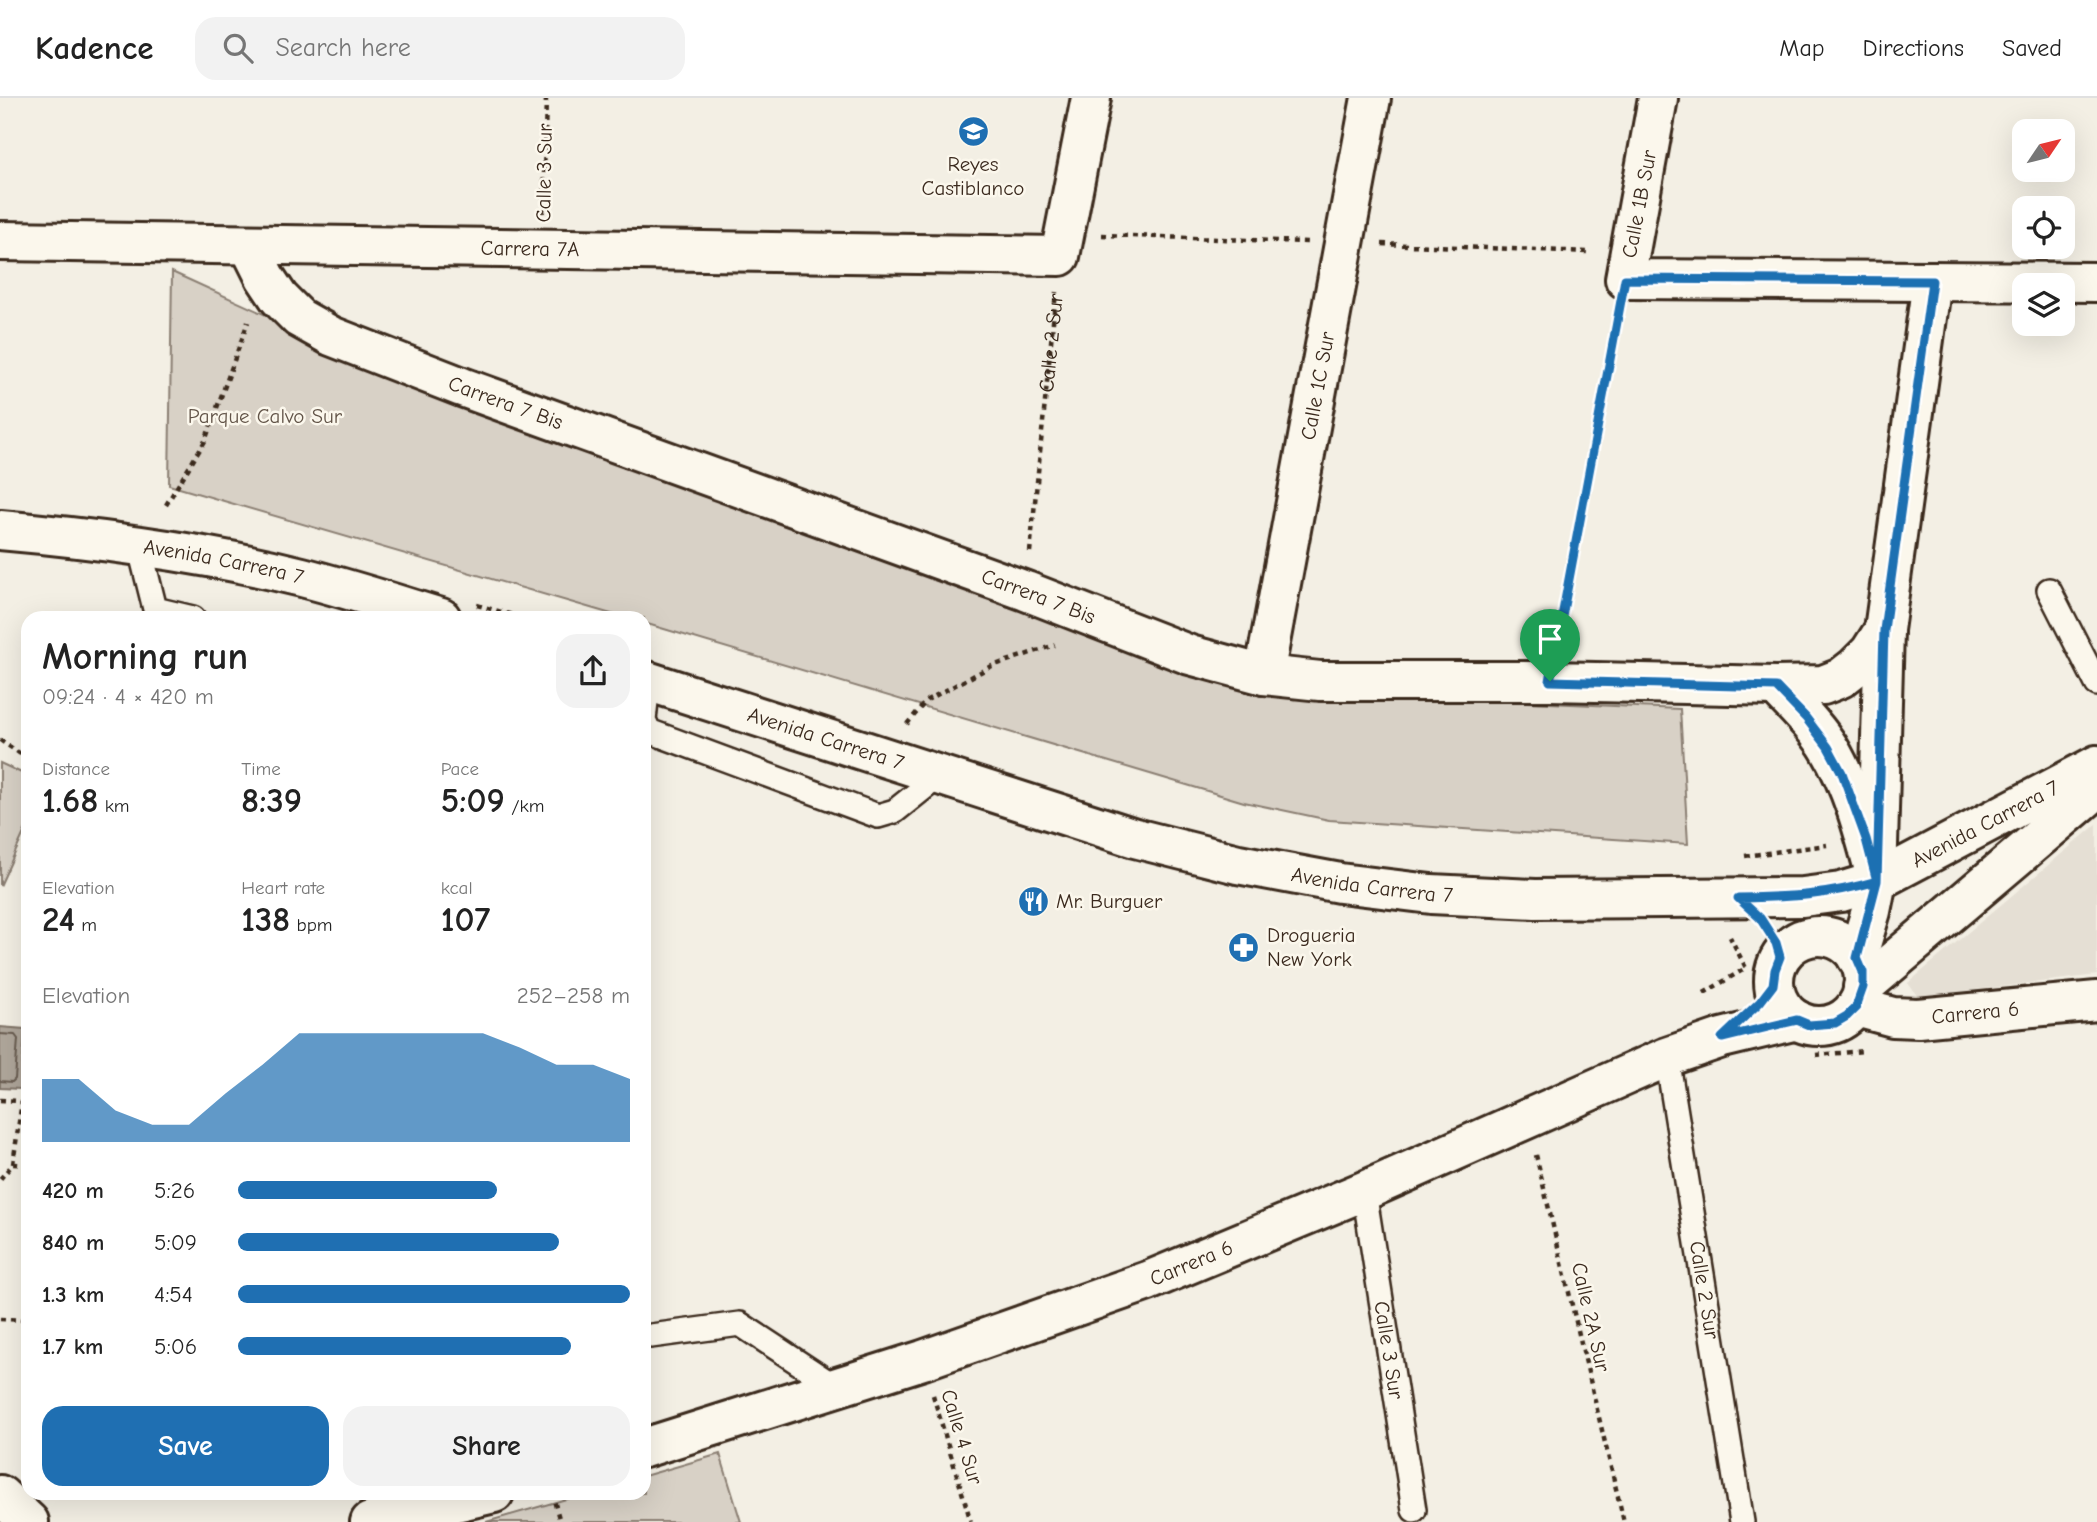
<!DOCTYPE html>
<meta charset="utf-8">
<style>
:root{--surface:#fff;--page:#f2f2f2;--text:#222;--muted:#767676;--line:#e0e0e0;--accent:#1f6fb2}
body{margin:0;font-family:"Comic Neue",sans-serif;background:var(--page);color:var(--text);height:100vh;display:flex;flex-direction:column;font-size:26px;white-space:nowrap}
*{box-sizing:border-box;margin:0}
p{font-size:23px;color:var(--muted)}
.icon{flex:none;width:38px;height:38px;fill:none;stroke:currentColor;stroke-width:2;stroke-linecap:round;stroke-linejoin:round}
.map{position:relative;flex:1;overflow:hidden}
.details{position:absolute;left:21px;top:513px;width:630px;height:889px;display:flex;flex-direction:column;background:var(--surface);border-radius:21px;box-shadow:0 7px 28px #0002}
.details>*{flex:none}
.needle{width:46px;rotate:55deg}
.buttons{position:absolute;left:2012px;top:21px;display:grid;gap:14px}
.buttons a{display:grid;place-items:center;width:63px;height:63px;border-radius:14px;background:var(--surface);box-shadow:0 7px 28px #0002;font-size:35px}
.pin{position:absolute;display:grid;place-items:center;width:60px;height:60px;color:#fff;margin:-72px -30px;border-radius:50% 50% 50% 0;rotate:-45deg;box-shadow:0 0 7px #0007}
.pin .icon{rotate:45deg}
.round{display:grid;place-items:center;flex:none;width:74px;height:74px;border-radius:21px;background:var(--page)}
.overview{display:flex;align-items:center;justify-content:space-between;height:119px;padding:0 21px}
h1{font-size:38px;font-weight:700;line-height:52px}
.figures{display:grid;grid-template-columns:repeat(3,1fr);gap:10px;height:119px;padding:7px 21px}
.figures div{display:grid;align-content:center}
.figures b{font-size:35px;font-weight:700}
.figures small{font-size:19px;font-weight:400}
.figures p{font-size:19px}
.chart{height:196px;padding:14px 21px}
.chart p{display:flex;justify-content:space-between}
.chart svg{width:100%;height:126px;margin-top:7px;fill:var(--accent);opacity:.7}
.primary-button{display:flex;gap:14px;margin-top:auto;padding:14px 21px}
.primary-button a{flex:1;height:80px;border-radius:21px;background:var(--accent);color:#fff;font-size:28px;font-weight:700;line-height:80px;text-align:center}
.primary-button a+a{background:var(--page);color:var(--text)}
ul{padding:0 21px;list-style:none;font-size:23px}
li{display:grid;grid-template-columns:112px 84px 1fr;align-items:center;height:52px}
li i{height:18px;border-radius:9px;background:var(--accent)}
header{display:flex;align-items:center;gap:42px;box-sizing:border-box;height:98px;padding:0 35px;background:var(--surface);border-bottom:2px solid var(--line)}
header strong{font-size:33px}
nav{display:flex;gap:38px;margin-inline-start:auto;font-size:24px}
.search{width:490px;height:63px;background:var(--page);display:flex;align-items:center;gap:18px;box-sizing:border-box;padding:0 24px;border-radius:21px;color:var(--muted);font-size:26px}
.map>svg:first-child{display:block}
</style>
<header>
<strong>Kadence</strong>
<div class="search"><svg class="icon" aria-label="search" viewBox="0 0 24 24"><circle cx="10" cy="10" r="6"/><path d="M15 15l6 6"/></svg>Search here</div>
<nav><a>Map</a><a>Directions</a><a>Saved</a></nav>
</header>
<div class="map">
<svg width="2097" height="1424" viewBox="0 0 2097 1424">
<rect width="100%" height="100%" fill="#f3efe4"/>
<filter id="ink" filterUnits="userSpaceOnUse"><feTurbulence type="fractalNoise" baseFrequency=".0143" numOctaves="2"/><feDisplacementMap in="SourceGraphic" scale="14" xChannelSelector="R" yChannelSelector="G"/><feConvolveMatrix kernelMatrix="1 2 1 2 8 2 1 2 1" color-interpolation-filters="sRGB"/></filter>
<g filter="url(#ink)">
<polygon fill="#e5dfd4" points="2097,726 2097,877 1918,899 1908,885"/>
<g fill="#d8d1c6" stroke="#8a7e72" stroke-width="2">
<polygon points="172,174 402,279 1325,595 1680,611 1688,746 1329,722 1244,704 644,525 644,520 625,520 169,387"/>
<polygon points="0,665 28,678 28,726 0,788"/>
<polygon points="720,1356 741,1424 486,1424 587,1395 644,1395 644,1378"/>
</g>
<polygon fill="#afa69a" stroke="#817468" stroke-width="2" points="0,929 25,931 21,991 0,990"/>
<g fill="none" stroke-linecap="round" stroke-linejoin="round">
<polyline stroke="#695c50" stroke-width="2" points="0,936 15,937 18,941 15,981 12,984 0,983"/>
<defs>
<g id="lane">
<polyline points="139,447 155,511 193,520"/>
<polyline points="2049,492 2097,586"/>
<polyline points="648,584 644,622 649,633 878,718 895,713 940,677"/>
<path id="s2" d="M 1667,959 L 1742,1424"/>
<path id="s3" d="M 1364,1093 L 1414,1412"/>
<polyline points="651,1238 740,1226 837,1290"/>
</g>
<g id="street">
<polyline points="1658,0 1625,181 2097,184"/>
<path id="s4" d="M 0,143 L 1060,158 L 1091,0"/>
<path id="s5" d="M 249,147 L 265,179 L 279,200 L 299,220 L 331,238 L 462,289 L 1026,493 L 1190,557 L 1264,577 L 1320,583 L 1550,583 L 1776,588 L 1823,587 L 1841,580 L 1855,569 L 1870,554 L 1884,532"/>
<path id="s6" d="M 1264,577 L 1371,0"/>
<polyline points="1857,860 1871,813 1877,783 1884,532 1932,183"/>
<polyline points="0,1397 29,1424"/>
</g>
<g id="secondary">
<path id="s7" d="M 0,432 C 102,441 203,454 302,479 C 349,491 395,506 441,520"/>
<path id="s8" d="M 644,582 L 1135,740 L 1238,766 L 1340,785 L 1431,796 L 1535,801 L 1803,799 L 1841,794 L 1877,783 L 2097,667"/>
<path d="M 1776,588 C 1794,608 1815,627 1829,650 C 1853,690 1865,738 1877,783"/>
<circle cx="1819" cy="883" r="45"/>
<polyline points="1863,889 2097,691"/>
<path id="s9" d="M 1856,909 L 1893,919 L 1918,920 L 2097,903"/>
<path id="s10" d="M 644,1350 L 923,1262 L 1148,1183 L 1364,1093 L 1667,959 L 1722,940 L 1797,922"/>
<polyline points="370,1424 494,1395"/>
</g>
</defs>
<use href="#lane" stroke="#3b2a1e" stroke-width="28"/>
<use href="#street" stroke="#3b2a1e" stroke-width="44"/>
<use href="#secondary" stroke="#3b2a1e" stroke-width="44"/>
<g stroke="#3b2a1e" stroke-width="4.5" stroke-dasharray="5 5" stroke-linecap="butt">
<polyline points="543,115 546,0"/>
<polyline points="1102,137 1307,144"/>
<polyline points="1382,146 1590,154"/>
<polyline points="166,407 205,343 248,224"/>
<path id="s1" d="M 1030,454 L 1056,194"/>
<polyline points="477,507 523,520"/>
<polyline points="1557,545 1618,216"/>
<polyline points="907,626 927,602 992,568 1055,547"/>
<polyline points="0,642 28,661"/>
<polyline points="1745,758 1827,747"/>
<polyline points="1704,895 1746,870 1730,839"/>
<polyline points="1816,957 1864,953"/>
<polyline points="0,1002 22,1003 28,1000"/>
<polyline points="1536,1057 1624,1424"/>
<polyline points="13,1066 22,1003"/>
<polyline points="0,1081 13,1066 28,1067"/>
<polyline points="0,1221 28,1222"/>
<polyline points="933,1297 971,1424"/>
<polyline points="552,1395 560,1424"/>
</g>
<use href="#lane" stroke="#fbf7ec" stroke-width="23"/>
<use href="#street" stroke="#fbf7ec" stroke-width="38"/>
<use href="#secondary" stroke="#fbf7ec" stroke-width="38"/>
</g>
</g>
<g fill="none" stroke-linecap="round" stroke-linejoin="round" filter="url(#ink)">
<defs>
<path id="route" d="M 1550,583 L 1776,589 L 1806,620 L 1828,649 L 1842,675 L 1866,741 L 1877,783 L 1857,860 L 1863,874 L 1863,889 L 1856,909 L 1847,918 L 1835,925 L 1809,927 L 1797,922 L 1722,940 L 1760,904 L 1773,887 L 1775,872 L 1780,859 L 1776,845 L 1760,820 L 1738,800 C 1791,799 1825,798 1877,783 L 1884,532 L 1932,183 L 1625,181 L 1550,583"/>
</defs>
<use href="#route" stroke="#fff" stroke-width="14"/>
<use href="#route" stroke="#1f6fb2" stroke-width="9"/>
</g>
<defs>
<symbol id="school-disc" viewBox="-11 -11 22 22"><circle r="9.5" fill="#1f6fb2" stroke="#fbf7ec"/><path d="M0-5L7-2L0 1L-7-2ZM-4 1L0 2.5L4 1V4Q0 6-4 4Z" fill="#fff"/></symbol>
<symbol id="restaurant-disc" viewBox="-11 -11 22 22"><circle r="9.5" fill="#1f6fb2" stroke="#fbf7ec"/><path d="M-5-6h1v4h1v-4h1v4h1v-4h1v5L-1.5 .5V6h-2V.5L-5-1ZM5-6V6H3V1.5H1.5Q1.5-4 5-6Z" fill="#fff"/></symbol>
<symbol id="pharmacy-disc" viewBox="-11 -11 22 22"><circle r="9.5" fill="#1f6fb2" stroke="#fbf7ec"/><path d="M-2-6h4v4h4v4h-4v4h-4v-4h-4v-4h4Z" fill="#fff"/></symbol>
</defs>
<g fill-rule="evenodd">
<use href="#school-disc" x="956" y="16" width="35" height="35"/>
<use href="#restaurant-disc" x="1016" y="786" width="35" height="35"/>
<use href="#pharmacy-disc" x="1226" y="832" width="35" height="35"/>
</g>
<g text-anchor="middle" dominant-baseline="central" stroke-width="5" stroke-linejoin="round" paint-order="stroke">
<g font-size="21" fill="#3b2a1e" stroke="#fbf7ec" text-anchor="start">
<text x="973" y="66" text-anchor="middle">Reyes<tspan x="973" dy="24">Castiblanco</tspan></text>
<text x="1056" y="803">Mr. Burguer</text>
<text x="1267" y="837">Drogueria<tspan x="1267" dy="24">New York</tspan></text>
</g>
<g font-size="21" fill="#3b2a1e" stroke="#fbf7ec">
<text transform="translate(544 75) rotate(-89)">Calle 3 Sur</text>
<text transform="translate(1639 106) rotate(-79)">Calle 1B Sur</text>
<text stroke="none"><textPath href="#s4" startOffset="530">Carrera 7A</textPath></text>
<text stroke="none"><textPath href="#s1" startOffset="210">Calle 2 Sur</textPath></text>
<text stroke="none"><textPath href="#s6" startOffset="294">Calle 1C Sur</textPath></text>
<text stroke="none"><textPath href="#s5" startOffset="313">Carrera 7 Bis</textPath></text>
<text stroke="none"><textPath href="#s7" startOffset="226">Avenida Carrera 7</textPath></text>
<text stroke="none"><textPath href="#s5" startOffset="880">Carrera 7 Bis</textPath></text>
<text stroke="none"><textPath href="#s8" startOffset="191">Avenida Carrera 7</textPath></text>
<text stroke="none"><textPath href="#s8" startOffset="1388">Avenida Carrera 7</textPath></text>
<text stroke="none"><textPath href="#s8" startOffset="758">Avenida Carrera 7</textPath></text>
<text stroke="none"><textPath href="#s9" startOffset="121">Carrera 6</textPath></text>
<text stroke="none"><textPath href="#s10" startOffset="578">Carrera 6</textPath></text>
<text stroke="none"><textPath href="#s2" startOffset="236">Calle 2 Sur</textPath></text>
<text transform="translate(1591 1219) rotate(77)">Calle 2A Sur</text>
<text stroke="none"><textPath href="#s3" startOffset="161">Calle 3 Sur</textPath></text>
<text transform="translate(962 1339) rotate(73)">Calle 4 Sur</text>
</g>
<g font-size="21" fill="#625448" stroke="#fbf7ec">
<text x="265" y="318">Parque Calvo Sur</text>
</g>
</g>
</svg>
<div class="buttons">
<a><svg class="needle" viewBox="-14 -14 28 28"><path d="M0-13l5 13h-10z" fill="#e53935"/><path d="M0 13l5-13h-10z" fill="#767676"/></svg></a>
<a><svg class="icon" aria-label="locate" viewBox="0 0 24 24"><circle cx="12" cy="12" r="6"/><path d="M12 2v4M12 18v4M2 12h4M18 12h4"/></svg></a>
<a><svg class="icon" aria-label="layers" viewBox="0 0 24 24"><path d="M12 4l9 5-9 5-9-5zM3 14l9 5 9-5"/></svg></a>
</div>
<div class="pin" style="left:1550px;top:583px;background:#1e9e55"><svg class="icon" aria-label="arrive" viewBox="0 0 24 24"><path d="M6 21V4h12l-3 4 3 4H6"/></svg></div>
<section class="details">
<div class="overview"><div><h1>Morning run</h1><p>09:24 · 4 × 420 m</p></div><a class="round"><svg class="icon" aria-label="share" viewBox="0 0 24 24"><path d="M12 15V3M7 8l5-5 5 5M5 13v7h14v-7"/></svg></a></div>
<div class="figures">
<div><p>Distance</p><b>1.68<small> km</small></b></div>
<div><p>Time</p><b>8:39</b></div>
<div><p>Pace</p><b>5:09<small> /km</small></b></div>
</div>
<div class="figures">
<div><p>Elevation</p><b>24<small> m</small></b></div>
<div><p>Heart rate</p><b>138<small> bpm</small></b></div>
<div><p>kcal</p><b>107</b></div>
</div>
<div class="chart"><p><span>Elevation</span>252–258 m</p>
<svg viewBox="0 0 160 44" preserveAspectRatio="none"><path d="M0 44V22L10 22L20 33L30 38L40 38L50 27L60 17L70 6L80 6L90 6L100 6L110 6L120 6L130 11L140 17L150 17L160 22V44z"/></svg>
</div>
<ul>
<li><b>420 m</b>5:26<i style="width:66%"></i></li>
<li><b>840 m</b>5:09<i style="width:82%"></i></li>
<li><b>1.3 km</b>4:54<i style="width:100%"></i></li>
<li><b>1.7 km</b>5:06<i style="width:85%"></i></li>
</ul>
<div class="primary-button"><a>Save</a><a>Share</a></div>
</section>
</div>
